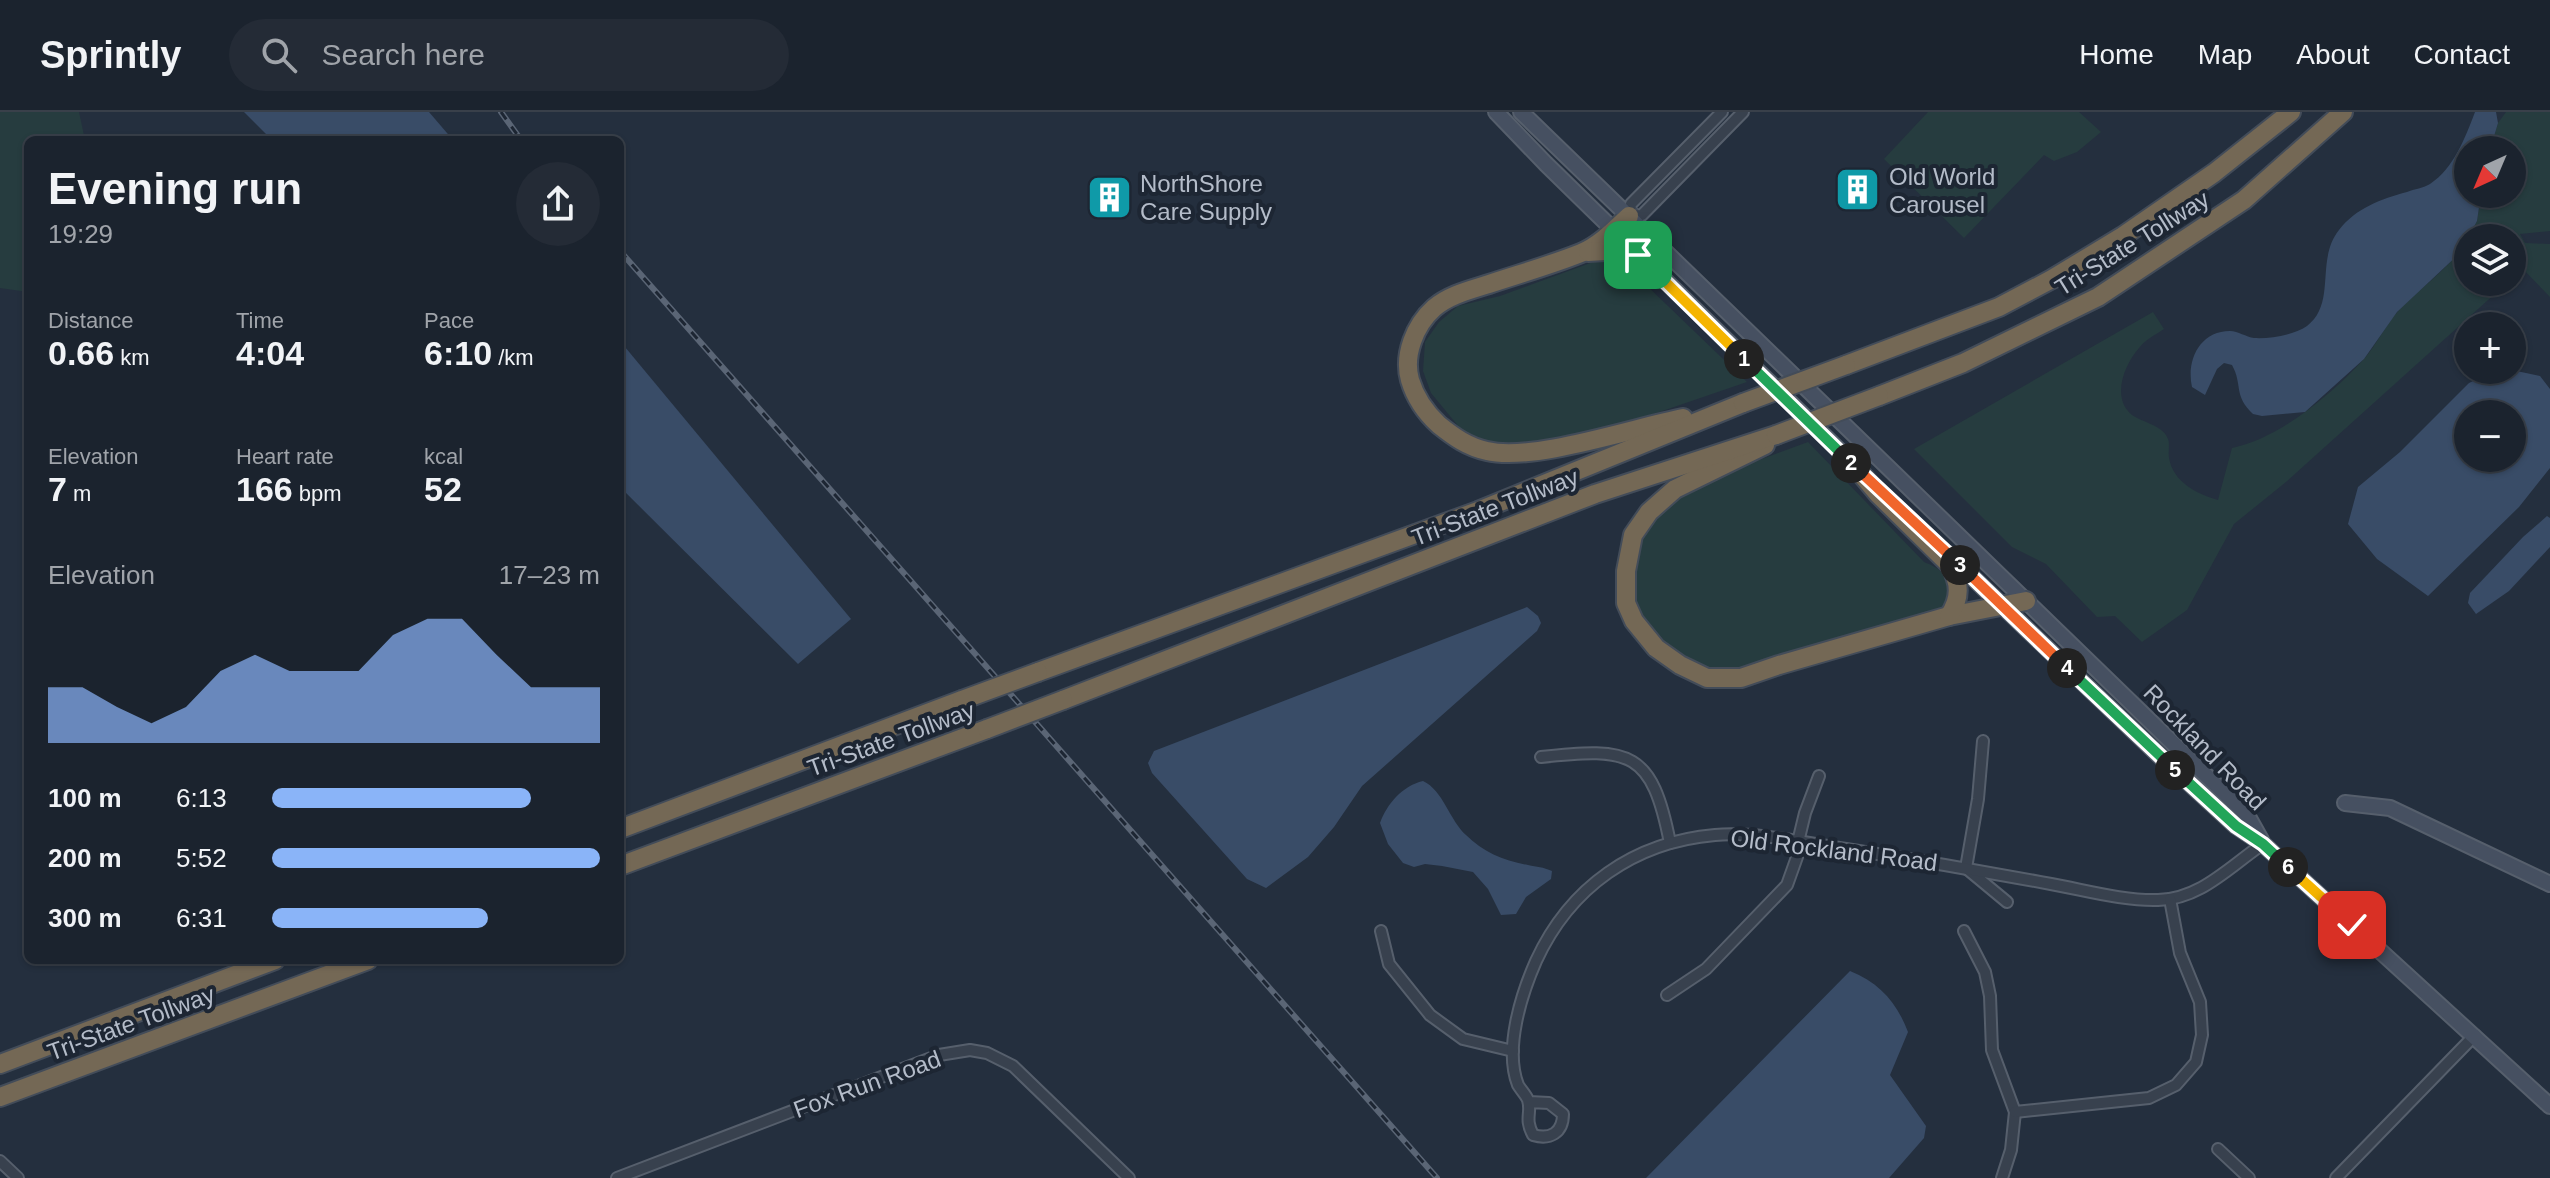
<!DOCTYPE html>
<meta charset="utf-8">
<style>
:root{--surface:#1b232e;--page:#242b36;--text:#f1f3f6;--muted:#a0a4aa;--line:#39404a;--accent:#8ab4f8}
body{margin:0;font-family:Arial,sans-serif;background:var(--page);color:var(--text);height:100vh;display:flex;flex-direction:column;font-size:30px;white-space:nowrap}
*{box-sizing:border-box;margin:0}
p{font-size:26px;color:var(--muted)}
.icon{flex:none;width:44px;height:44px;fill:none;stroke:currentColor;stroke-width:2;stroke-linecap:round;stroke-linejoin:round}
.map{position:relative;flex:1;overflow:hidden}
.drawer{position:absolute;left:24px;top:24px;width:600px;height:828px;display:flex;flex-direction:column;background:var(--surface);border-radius:12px;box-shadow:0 2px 6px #0004,0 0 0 2px var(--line)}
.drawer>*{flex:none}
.needle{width:52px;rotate:224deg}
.controls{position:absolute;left:2454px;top:24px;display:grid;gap:16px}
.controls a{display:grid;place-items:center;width:72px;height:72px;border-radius:50%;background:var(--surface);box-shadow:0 2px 6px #0004,0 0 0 2px var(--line);font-size:40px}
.pin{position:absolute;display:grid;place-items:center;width:68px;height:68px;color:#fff;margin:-34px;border-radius:16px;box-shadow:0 4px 12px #0006}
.km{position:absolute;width:40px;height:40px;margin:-20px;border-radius:50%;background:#222;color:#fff;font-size:22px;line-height:40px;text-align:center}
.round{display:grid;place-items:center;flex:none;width:84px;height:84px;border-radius:42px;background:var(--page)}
.headline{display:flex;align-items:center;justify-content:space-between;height:136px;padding:0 24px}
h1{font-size:44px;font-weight:700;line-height:60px}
.stats{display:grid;grid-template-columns:repeat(3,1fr);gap:12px;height:136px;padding:8px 24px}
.stats div{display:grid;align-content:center}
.stats b{font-size:34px;font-weight:700}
.stats small{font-size:22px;font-weight:400}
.stats p{font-size:22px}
.chart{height:224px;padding:16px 24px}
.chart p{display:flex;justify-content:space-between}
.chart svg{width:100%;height:144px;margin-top:8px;fill:var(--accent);opacity:.7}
ul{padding:0 24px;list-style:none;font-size:26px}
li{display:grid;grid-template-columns:128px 96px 1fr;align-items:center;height:60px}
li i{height:20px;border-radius:10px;background:var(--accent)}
header{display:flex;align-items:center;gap:48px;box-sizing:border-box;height:112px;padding:0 40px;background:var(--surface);border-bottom:2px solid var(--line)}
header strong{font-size:38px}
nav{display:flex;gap:44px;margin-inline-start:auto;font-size:28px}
.search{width:560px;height:72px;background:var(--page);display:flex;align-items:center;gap:20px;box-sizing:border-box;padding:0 28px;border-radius:44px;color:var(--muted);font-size:30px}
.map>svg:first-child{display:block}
</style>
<header>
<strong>Sprintly</strong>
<div class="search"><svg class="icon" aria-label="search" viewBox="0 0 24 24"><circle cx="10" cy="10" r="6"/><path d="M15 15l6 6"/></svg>Search here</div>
<nav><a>Home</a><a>Map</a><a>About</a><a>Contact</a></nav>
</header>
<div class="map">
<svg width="2550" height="1066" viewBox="0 0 2550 1066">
<rect width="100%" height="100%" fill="#242f3e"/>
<g fill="#263c3f">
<polygon points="0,0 79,0 85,28 28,28 28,180 0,176"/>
<polygon points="1928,0 2079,0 2101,20 2077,40 2054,49 2044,43 1964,126 1884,47"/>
<polygon points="2506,0 2550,0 2550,119 2520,122 2525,131 2550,132 2550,185 2523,157 2512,166 2512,126 2468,126 2477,109 2481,82 2512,82 2512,38 2490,38 2498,11"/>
<path d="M 2468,126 L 2468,170 L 2508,170 L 2286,370 L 2234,412 L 2187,498 L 2142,530 L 2115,504 L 2097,505 L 2046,452 L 2012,435 L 1914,337 L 2153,200 L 2164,217 C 2155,223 2145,228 2139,236 C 2124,253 2111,286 2132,303 C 2142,310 2164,314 2168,327 C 2170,332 2168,340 2169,346 C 2173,370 2197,382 2218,388 L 2232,336 C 2279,327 2332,282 2364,247 C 2377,232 2386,212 2400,197 C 2422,174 2453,154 2468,126 Z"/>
<polygon points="1616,144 1747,270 1636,308 1553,329 1507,336 1464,321 1431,281 1423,259 1425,230 1439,210 1458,194 1500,184 1604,146"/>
<path d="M 1808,330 L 1924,450 C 1940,456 1946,462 1952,478 L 1948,489 L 1932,509 L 1764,552 L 1708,564 L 1672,545 L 1626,488 L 1632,439 L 1659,397 L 1724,361 Z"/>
</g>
<g fill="#394c67" fill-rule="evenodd">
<polygon points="244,0 429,0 453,28 272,28"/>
<path d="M 2475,0 L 2496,0 L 2498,11 L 2490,38 L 2468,38 L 2468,82 L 2481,82 L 2477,109 L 2461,140 L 2397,200 L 2364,247 L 2305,300 L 2262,304 L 2253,302 C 2233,283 2243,273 2232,253 L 2224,251 L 2217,257 L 2205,283 L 2192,275 C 2186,248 2200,219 2230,219 C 2238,219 2246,225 2254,226 C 2270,227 2294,223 2307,214 C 2337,191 2315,148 2339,118 C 2356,96 2381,87 2407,80 C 2414,77 2424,76 2430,72 C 2454,56 2465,26 2475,0 Z"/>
<polygon points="620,229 851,507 798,552 620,375"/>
<path d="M 2496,258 L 2512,258 L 2540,264 L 2550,277 L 2550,356 L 2519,395 L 2428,484 L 2377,447 L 2348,412 L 2358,375 L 2400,340 L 2469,271 ZM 2512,302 L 2512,346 L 2468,346 L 2468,302 Z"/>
<polygon points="2547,404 2550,406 2550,435 2509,479 2476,502 2468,491 2470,481 2523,425"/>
<polygon points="1527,495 1538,504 1541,511 1537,519 1362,674 1334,715 1308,745 1266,776 1247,767 1152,661 1148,651 1154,639"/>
<path d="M 1423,669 C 1443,678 1450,709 1466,723 C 1483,740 1504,749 1528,753 C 1537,755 1543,755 1552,759 L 1551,767 L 1526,785 L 1516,802 L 1501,803 L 1488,777 L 1473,760 L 1442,754 L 1425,752 L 1414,755 L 1403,751 L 1388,732 L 1380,711 C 1387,692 1402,674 1423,669 Z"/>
<path d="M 1850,859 C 1880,871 1897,891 1908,920 L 1890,963 L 1926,1014 L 1924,1026 L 1889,1066 L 1646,1066 Z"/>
</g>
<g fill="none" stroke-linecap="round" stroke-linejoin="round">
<defs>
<g id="street">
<polyline points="1722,0 1631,92 1629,104 1642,103 1743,0"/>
<polyline points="1983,629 1978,687 1966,756 2007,790"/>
<path d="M 1541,645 C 1631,635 1652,639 1670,731"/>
<polyline points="1381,819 1389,852 1430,903 1463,927 1513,939"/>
<polyline points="1964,819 1985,860 1990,884 1992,938 2015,1000 2011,1038 2002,1066"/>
<polyline points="1667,883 1706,857 1787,773 1797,745 1798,730 1805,701 1819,664"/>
<path d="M 1529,990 L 1549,991 L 1563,1002 C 1563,1021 1550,1028 1533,1023 C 1524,1006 1532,1001 1528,988 C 1526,983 1521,978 1518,973 C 1504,937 1521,883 1536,849 C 1570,775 1634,730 1715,723 C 1758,719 1816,733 1859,739 C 1923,749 1987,760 2051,772 C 2085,778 2123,789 2158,788 C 2201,787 2230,754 2263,732"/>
<polyline points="2015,1000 2149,986 2176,973 2196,950 2202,923 2200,890 2180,841 2170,787"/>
<polyline points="2218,1037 2249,1066"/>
<polyline points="0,1049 18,1066"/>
<polyline points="617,1066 939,943 970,938 987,941 1013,954 1129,1066"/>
<polyline points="2336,1066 2475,923"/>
</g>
<g id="secondary">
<polyline points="1496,0 1546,52 1857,356"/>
<polyline points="1521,0 2247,703 2261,728"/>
<polyline points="1948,442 2165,649 2236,714 2263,732 2550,994"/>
<polyline points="2345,691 2390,696 2550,772"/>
</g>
<g id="highway">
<path d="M 1629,104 C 1614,118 1600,133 1581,141 C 1551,153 1519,162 1489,172 C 1470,178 1449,183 1434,196 C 1415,213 1403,243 1410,268 C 1415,285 1426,301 1439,313 C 1454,325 1468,335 1487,339 C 1533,350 1633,316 1683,306"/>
<polyline points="1588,140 1622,138 1638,143"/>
<polyline points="1846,253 1999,195 2052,167 2123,124 2214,61 2291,0"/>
<polyline points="1879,284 1963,251 2098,185 2244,88 2343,0"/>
<polyline points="1765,333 1675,377 1649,400 1633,423 1626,459 1626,491 1634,509 1656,536 1680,553 1707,566 1741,566 1779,553 1949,504 2026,489"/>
<path d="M 1852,351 L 1878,382 L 1950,453 C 1960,471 1961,486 1949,504"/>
<polyline points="1038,560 1478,399 1743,291"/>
<polyline points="1063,588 1595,382 1776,323"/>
<polyline points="620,717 962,588"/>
<polyline points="620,754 987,617"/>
<polyline points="0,952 275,848"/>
<polyline points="0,985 368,848"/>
</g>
</defs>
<use href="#street" stroke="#565f6c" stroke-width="14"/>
<use href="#secondary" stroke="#565f6c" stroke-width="18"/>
<use href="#highway" stroke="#434c59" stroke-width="22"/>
<use href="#street" stroke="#38414e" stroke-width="10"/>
<use href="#secondary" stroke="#465061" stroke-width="14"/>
<use href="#highway" stroke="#746855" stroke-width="18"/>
<defs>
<g id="rail">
<polyline points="501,0 521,28"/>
<polyline points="620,139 1437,1066"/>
</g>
</defs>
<use href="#rail" stroke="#5a6575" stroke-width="6"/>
<use href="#rail" stroke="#1d2633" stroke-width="3" stroke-dasharray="9" stroke-linecap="butt"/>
<defs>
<g id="highway-bridge">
<polyline points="1743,291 1846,253"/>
<polyline points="1776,323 1879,284"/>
<polyline points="962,588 1038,560"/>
<polyline points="987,617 1063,588"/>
</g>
</defs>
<use href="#highway-bridge" stroke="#434c59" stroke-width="22" stroke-linecap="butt"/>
<use href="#highway-bridge" stroke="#746855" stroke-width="18"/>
</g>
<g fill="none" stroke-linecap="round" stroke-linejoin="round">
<defs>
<polyline id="split-1" points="1638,143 1744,247"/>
<polyline id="split-2" points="1744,247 1851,351"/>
<polyline id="split-3" points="1851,351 1960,453"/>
<polyline id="split-4" points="1960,453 2067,556"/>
<polyline id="split-5" points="2067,556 2175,658"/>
<polyline id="split-6" points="2175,658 2236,714 2263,732 2288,755"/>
<polyline id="split-7" points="2288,755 2352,813"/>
</defs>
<use href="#split-1" stroke="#fff" stroke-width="16"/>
<use href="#split-2" stroke="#fff" stroke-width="16"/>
<use href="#split-3" stroke="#fff" stroke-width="16"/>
<use href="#split-4" stroke="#fff" stroke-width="16"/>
<use href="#split-5" stroke="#fff" stroke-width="16"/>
<use href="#split-6" stroke="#fff" stroke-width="16"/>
<use href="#split-7" stroke="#fff" stroke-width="16"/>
<use href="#split-1" stroke="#f5b400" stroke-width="10"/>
<use href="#split-2" stroke="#22a559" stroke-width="10"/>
<use href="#split-3" stroke="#f0652b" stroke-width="10"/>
<use href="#split-4" stroke="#f0652b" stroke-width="10"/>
<use href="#split-5" stroke="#22a559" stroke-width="10"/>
<use href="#split-6" stroke="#22a559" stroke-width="10"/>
<use href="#split-7" stroke="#f5b400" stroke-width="10"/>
</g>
<defs>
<symbol id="building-square" viewBox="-11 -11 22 22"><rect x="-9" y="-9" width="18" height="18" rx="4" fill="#0f9aa8" stroke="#1d2633"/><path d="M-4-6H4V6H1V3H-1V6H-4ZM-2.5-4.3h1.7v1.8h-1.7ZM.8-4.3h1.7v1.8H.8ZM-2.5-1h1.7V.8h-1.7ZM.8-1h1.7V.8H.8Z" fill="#fff"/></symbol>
</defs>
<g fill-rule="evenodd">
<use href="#building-square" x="1832" y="52" width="51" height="51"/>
<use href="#building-square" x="1084" y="60" width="51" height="51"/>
</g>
<g text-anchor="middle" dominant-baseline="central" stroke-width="8" stroke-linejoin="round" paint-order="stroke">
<g font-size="24" fill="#b4bcc9" stroke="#1d2633" text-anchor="start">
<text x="1889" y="64">Old World<tspan x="1889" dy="28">Carousel</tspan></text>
<text x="1140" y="71">NorthShore<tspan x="1140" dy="28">Care Supply</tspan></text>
</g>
<g font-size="24" fill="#b4bcc9" stroke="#1d2633">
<text transform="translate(2132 131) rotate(-32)">Tri-State Tollway</text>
<text transform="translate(1495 395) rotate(-21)">Tri-State Tollway</text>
<text transform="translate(891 627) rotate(-20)">Tri-State Tollway</text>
<text transform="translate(2205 635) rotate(46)">Rockland Road</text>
<text transform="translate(1834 738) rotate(7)">Old Rockland Road</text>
<text transform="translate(131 911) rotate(-20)">Tri-State Tollway</text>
<text transform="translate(867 972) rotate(-20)">Fox Run Road</text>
</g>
</g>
</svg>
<div class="controls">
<a><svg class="needle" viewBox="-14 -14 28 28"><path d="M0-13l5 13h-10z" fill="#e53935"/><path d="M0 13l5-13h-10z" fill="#a0a4aa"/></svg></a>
<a><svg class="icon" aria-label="layers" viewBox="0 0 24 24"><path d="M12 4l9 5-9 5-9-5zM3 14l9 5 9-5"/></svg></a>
<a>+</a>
<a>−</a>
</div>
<div class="pin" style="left:1638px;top:143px;background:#1e9e55"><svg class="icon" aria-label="arrive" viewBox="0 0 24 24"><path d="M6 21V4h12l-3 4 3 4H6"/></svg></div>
<div class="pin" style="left:2352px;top:813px;background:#d93025"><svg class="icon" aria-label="check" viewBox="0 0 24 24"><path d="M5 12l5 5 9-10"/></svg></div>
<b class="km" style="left:1744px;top:247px">1</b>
<b class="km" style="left:1851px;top:351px">2</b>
<b class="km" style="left:1960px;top:453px">3</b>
<b class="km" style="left:2067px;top:556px">4</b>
<b class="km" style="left:2175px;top:658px">5</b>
<b class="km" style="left:2288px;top:755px">6</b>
<section class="drawer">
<div class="headline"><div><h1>Evening run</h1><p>19:29</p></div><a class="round"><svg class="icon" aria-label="share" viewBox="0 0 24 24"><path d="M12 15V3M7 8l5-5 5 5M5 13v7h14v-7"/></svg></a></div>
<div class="stats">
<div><p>Distance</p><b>0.66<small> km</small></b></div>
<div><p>Time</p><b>4:04</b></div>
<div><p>Pace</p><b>6:10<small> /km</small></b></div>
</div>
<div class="stats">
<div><p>Elevation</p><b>7<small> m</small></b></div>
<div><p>Heart rate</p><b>166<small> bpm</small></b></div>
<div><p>kcal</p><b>52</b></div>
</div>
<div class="chart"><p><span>Elevation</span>17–23 m</p>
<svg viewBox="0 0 160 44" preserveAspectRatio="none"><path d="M0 44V27L10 27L20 33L30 38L40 33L50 22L60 17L70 22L80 22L90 22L100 11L110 6L120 6L130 17L140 27L150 27L160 27V44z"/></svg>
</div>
<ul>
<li><b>100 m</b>6:13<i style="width:79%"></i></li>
<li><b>200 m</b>5:52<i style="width:100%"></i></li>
<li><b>300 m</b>6:31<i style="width:66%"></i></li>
</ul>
</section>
</div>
